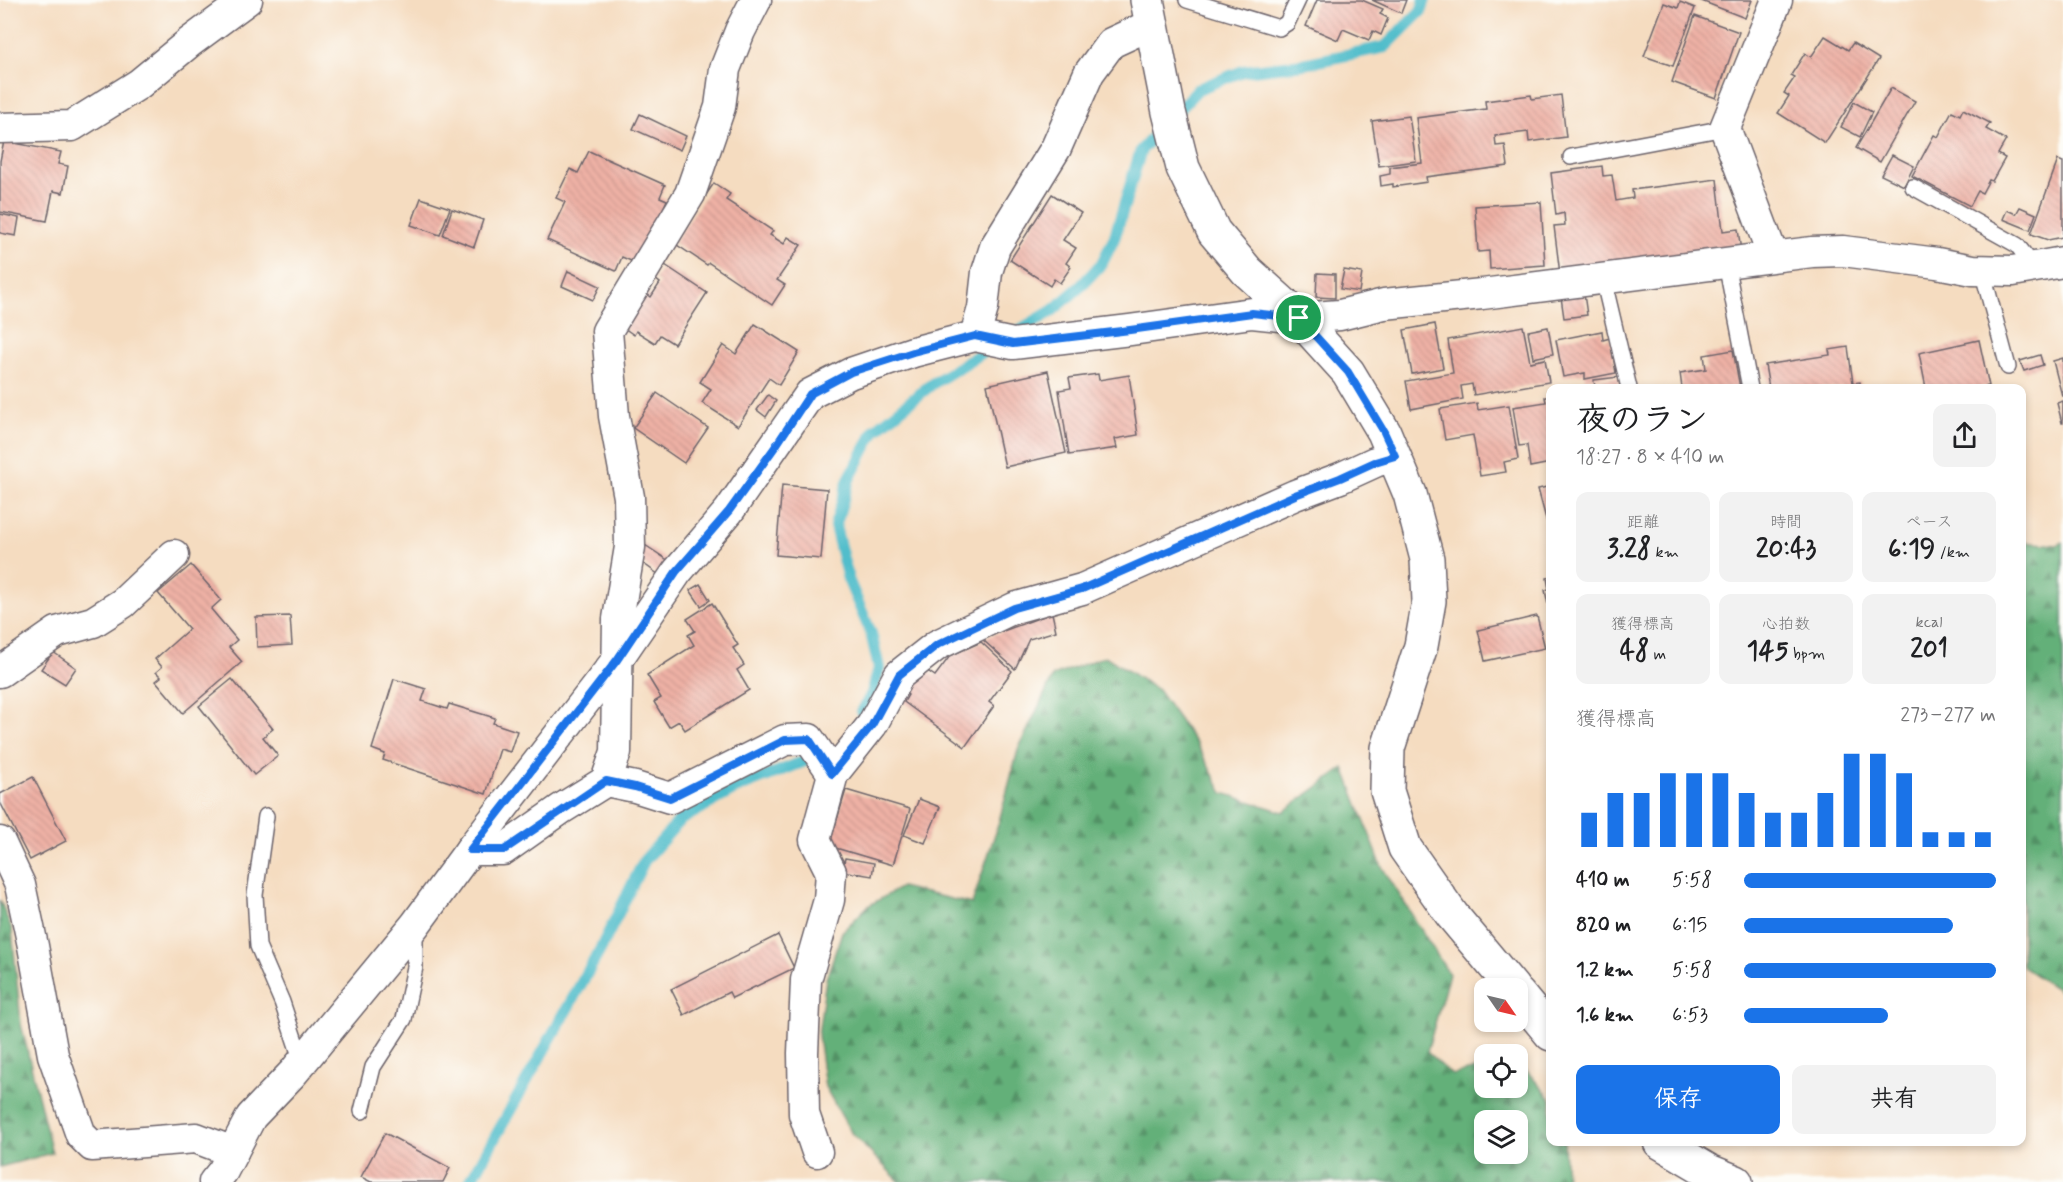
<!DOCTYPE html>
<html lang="ja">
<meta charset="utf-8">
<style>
:root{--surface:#fff;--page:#f2f2f2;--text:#202124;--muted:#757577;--accent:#1a73e8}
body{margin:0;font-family:Mynerve,"Klee One",sans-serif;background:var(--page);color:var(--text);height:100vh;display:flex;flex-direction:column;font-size:22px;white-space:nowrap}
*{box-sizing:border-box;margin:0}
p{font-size:20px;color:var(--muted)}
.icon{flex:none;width:33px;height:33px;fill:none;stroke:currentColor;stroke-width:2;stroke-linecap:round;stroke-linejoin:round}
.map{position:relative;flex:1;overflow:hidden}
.side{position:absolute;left:1546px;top:384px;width:480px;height:762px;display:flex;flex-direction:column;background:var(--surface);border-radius:12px;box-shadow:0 3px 9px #0003}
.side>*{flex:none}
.needle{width:39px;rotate:124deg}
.tools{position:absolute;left:1474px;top:978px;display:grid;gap:12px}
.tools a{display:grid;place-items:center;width:54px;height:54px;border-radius:12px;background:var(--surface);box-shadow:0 3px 9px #0003;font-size:30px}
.pin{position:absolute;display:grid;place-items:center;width:51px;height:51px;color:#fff;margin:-26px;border:3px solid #fff;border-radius:50%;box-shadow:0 2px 6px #0007}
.round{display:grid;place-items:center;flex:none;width:63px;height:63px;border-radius:12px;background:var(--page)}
.headline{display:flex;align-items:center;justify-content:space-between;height:102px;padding:0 30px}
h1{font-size:33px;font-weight:700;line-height:45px}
.metrics{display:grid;grid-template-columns:repeat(3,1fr);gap:9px;height:102px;padding:6px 30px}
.metrics div{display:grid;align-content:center;border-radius:12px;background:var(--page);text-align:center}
.metrics b{font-size:26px;font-weight:700}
.metrics small{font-size:16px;font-weight:400}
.metrics p{font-size:16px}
.chart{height:168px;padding:12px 30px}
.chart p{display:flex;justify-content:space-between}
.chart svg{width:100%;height:108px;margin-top:6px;stroke:var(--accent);stroke-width:6}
.button{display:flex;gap:12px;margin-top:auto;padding:12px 30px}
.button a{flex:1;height:69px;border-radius:12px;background:var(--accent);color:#fff;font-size:24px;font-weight:700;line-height:69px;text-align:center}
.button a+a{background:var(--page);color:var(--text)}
ul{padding:0 30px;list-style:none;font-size:20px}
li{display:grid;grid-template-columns:96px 72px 1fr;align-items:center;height:45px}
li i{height:15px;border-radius:8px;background:var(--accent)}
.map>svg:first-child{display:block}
</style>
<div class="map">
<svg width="2063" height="1182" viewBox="0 0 2063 1182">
<defs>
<pattern id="forest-firs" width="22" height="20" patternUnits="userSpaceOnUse" patternTransform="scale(1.5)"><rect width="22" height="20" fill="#63b079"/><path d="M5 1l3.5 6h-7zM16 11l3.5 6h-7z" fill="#518f64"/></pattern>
<pattern id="building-back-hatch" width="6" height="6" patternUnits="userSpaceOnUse" patternTransform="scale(1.5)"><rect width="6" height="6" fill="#eeb1a5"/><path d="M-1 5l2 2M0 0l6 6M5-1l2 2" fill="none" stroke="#cc988f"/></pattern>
</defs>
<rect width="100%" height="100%" fill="#fdfcf7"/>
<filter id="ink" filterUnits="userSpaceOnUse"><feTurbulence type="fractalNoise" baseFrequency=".0167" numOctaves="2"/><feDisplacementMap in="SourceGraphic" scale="12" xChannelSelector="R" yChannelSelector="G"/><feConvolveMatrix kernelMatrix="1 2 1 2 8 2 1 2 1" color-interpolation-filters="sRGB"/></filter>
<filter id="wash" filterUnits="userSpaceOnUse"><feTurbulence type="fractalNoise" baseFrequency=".008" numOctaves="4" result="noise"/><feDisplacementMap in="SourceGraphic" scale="24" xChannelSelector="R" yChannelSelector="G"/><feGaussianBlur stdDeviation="1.35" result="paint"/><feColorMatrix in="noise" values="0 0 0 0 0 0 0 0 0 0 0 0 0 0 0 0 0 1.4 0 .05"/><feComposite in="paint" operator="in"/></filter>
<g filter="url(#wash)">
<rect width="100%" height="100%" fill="#f5dcc0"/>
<g fill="url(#forest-firs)" stroke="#42695a" stroke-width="1.5" fill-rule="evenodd">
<polygon points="2022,542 2057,545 2063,542 2063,993 2022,966"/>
<path d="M 1105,656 L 1158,690 L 1197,745 L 1223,793 L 1283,812 L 1344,768 L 1382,867 L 1449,974 L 1427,1052 L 1452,1075 L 1485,1067 L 1485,1088 L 1518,1088 L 1518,1061 L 1551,1099 L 1551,1142 L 1564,1142 L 1566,1182 L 900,1182 L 852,1134 L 825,1087 L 818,1035 L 826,979 L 842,932 L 868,906 L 901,887 L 972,904 L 998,825 L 1018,750 L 1053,676 ZM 1485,1120 L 1518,1120 L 1518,1154 L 1485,1154 Z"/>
<polygon points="0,900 12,930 21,1024 52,1153 0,1167"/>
</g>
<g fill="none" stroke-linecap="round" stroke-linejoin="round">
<g stroke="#51bdcb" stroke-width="12">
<polyline points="1010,336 1052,311 1081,286 1102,263 1114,239 1141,150 1198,89 1243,71 1303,64 1385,47 1421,11 1425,0"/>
<polyline points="862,712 872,693 879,668 871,633 848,579 835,526 849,479 875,430 932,384 995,345"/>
<polyline points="470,1182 600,950 644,861 680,820 735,789 820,755"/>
</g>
</g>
<g id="blocks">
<g fill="url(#building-back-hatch)">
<polygon points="1317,0 1362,0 1383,9 1380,14 1388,18 1381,35 1373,31 1369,40 1343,29 1338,40 1306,26"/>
<polygon points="1372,0 1406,0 1401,13"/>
<polygon points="1699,0 1752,0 1745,18"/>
<polygon points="1680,2 1695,8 1673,66 1644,56 1664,3 1678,8"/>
<polygon points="1695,16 1739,32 1716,98 1672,82"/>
<polygon points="1825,36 1848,50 1853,43 1879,59 1825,143 1778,113 1789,96 1784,93 1795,77 1791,75 1805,53 1811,57"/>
<polygon points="1891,88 1915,101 1880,162 1856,148"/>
<polygon points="1531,95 1532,99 1561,95 1566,137 1529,142 1528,132 1495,136 1496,146 1505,145 1508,166 1426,177 1427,182 1393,187 1393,184 1381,186 1380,176 1390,174 1390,167 1422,163 1416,118 1486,109 1485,101"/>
<polygon points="1854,102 1872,112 1860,137 1841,127"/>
<polygon points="1963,109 1990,123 1986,129 2006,140 1998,154 2005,158 1992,181 1989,180 1982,193 1978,191 1970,206 1912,176 1934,135 1938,137 1952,111 1960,115"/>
<polygon points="640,114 686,136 680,150 633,129"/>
<polygon points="1409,116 1416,161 1379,166 1372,121"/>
<polygon points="4,141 61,152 58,164 68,166 63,193 53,191 47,221 0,212 0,161"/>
<polygon points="589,151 665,185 660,197 667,200 638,264 622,257 616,271 547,240 565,202 556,198 570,169 578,173"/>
<polygon points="1892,155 1914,166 1904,186 1881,175"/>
<polygon points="2058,160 2063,162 2063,237 2048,240 2031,234"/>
<polygon points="1602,166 1603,176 1612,175 1616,201 1633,198 1632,190 1717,179 1723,231 1738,229 1741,252 1560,274 1554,226 1565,225 1564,213 1556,215 1551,173"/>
<polygon points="714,183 730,194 726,200 773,231 770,235 784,244 788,237 801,245 777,280 785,285 772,305 709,263 707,265 674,243"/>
<polygon points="1052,194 1081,213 1063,240 1076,248 1066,263 1071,267 1060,283 1054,279 1050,286 1010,260"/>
<polygon points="421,198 450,208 440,235 411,225"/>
<polygon points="1541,202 1545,265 1490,269 1489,251 1478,252 1475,206"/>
<polygon points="2020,207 2036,214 2030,230 2003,219 2007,210 2016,214"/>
<polygon points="452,209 483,220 474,247 443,235"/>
<polygon points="0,214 19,218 16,236 0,233"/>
<polygon points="665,265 707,293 674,344 660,335 655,343 636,331 634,335 624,328 647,294 651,297 660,283 655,279"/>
<polygon points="1344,270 1362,273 1359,292 1340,289"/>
<polygon points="568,271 600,286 593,300 562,286"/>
<polygon points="1317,273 1335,274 1335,298 1316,297"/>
<polygon points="1584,294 1587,315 1564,318 1561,297"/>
<polygon points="755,324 799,352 779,385 769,378 738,426 702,403 711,389 700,382 723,345 736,354"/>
<polygon points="1435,324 1443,368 1412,374 1404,330"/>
<polygon points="1523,326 1530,362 1545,359 1549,382 1474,395 1472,384 1461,386 1463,399 1411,409 1406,381 1453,373 1448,340"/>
<polygon points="1548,327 1553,354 1533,358 1528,331"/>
<polygon points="1602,331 1603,340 1610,338 1616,373 1585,379 1585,373 1563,377 1556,340"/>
<polygon points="1979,340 1989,386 1979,388 1926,388 1919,353"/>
<polygon points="1848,347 1853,383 1860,382 1861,388 1769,388 1765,365 1830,355 1829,350"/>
<polygon points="1733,350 1740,388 1682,388 1680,373 1706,369 1704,355"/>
<polygon points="2040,355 2043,365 2024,371 2020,361"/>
<polygon points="2063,358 2063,396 2062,396 2053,361"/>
<polygon points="1048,371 1066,453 1005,467 987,385"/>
<polygon points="1098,374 1099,380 1129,375 1138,435 1115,439 1117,448 1069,455 1059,390 1071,388 1069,378"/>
<polygon points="1619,377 1620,388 1595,388 1594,380"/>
<polygon points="657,393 708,428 684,463 633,428"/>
<polygon points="768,395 776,401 766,417 757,410"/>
<polygon points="1545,397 1551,397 1551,463 1530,467 1527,445 1519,446 1513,407 1546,402"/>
<polygon points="2063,401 2063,423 2062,423 2057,403"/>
<polygon points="1477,403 1478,410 1509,405 1518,459 1504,462 1506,472 1480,476 1473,435 1445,440 1440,409"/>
<polygon points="782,485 827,489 821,559 776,555"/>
<polygon points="1551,486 1551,533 1550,534 1538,489"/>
<polygon points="642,543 672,563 662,577 633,556"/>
<polygon points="191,565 221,600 211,609 237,640 229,647 242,662 183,713 156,681 161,677 156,672 162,667 155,659 189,629 158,593"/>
<polygon points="1551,577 1551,614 1550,614 1545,590 1549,589 1547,578"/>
<polygon points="700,584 710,600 701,606 690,590"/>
<polygon points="712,603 738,645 733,648 744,665 737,670 749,690 685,730 679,721 669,727 654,702 661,698 647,675 694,645 688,635 695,631 687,619"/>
<polygon points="1052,613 1056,631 1029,639 1015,669 982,639"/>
<polygon points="290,616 292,645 257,647 256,617"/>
<polygon points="1537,616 1545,648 1485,661 1478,630"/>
<polygon points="981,642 1012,671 989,702 994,706 965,747 904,702 908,695 903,692 914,675 919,679 926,670 935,676 950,656"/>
<polygon points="53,652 76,668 65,684 41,669"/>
<polygon points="232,679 273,729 263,737 278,756 254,775 199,706"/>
<polygon points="394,679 426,689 422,701 447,709 449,704 495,718 493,723 517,731 510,752 500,749 486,794 383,760 385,754 372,749"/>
<polygon points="33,777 66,841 30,860 0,802 0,794"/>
<polygon points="846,790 910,809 893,865 829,846"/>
<polygon points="919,799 940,807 925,843 904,835"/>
<polygon points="845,858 874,863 872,876 842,871"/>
<polygon points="778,935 794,968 732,998 729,992 684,1015 671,989"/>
<polygon points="385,1133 450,1168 443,1182 371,1182 361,1177"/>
</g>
</g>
</g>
<g filter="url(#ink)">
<use href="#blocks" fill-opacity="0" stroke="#6c636a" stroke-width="1.5"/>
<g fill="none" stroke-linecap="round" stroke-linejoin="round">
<defs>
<g id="lane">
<polyline points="1187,0 1279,28 1287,23 1298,0"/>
<polyline points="1571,157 1725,128"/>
<polyline points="1913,187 2017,245 2035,268"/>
<polyline points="1726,263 1750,388"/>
<polyline points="1982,270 2008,367"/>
<polyline points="1603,278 1629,388"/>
<polyline points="266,816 255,895 258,946 282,1002 302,1062"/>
<polyline points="362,1111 373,1067 404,1019 415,967 415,928"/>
</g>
<g id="street">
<polyline points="0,128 72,126 139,84 190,42 247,0"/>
<polyline points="1773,256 1725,128 1777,0"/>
<polyline points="975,336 983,308 987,272 995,247 1056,148 1089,73 1111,43 1152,24"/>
<polyline points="0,672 57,632 93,622 123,603 174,555"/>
<polyline points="606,781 616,752 618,619 630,547 629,497 614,416 607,331 690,194 720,107 725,69 740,31 756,0"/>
<polyline points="0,842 20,885 33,946 53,1055 81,1135 92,1146 196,1138 233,1152"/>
<polyline points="470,850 503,850 561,809 606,781 635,787 670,798 785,740 809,739 833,774"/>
<polyline points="817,1152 804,1114 803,1053 806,980 829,900 831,872 815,840 833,774 872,725 899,675 937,645 1014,608 1082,589 1295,495 1340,478 1375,462 1395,456"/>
<polyline points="214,1182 223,1171 251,1117 293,1073 415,925 470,850 617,660 677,572 729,511 810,394 851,373 913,352 975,336 1013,344 1130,330 1252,313 1299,318 1340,315 1384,304 1482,294 1812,252 1843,251 1937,263 1973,270 2013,271 2063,262"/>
</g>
<g id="secondary">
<polyline points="1147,0 1169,112 1183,168 1214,232 1247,271 1299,318 1348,372 1384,432 1410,494 1427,559 1429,601 1421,646 1388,748 1387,791 1405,848 1452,915 1513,988"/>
<polyline points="1518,994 1551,1034"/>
<polyline points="1660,1142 1709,1171 1736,1182"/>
</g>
</defs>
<use href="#lane" stroke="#6c636a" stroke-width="18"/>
<use href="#street" stroke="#6c636a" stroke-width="33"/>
<use href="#secondary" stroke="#6c636a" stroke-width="36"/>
<use href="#lane" stroke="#fff" stroke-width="15"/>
<use href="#street" stroke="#fff" stroke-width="30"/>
<use href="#secondary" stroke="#fff" stroke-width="33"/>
</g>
</g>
<g fill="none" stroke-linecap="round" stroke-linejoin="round" filter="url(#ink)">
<defs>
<polygon id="route" points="1252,313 1299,318 1348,372 1384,432 1395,456 1375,462 1340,478 1295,495 1082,589 1014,608 937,645 899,675 872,725 832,774 809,739 785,740 670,798 635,787 606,781 504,850 470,850 617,660 676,572 729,511 775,447 810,394 851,372 913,352 975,336 1013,344 1130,330"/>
</defs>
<use href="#route" stroke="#fff" stroke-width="12"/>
<use href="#route" stroke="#1a73e8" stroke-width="8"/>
</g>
</svg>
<div class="tools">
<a><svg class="needle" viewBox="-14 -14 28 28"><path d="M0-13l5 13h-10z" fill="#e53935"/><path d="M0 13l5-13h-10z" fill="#757577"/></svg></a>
<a><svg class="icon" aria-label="locate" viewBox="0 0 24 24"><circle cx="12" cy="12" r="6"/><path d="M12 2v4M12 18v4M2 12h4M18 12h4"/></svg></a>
<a><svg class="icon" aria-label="layers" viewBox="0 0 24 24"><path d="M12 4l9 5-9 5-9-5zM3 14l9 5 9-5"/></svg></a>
</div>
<div class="pin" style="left:1299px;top:318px;background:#1e9e55"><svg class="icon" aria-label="arrive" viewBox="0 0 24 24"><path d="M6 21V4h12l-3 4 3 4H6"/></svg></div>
<section class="side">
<div class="headline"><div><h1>夜のラン</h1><p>18:27 · 8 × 410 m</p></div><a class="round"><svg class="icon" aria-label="share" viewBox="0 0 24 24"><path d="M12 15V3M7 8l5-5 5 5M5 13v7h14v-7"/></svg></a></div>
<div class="metrics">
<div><p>距離</p><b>3.28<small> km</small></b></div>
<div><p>時間</p><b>20:43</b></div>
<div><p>ペース</p><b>6:19<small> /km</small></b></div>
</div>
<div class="metrics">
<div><p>獲得標高</p><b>48<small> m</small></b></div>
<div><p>心拍数</p><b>145<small> bpm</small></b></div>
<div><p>kcal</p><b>201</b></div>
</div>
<div class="chart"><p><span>獲得標高</span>273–277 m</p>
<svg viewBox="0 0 160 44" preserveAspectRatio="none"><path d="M5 44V30M15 44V22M25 44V22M35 44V14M45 44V14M55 44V14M65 44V22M75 44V30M85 44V30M95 44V22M105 44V6M115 44V6M125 44V14M135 44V38M145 44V38M155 44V38"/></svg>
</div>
<ul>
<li><b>410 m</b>5:58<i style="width:100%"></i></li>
<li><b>820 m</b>6:15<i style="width:83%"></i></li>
<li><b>1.2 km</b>5:58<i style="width:100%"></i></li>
<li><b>1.6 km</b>6:53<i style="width:57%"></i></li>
</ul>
<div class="button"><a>保存</a><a>共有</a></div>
</section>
</div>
